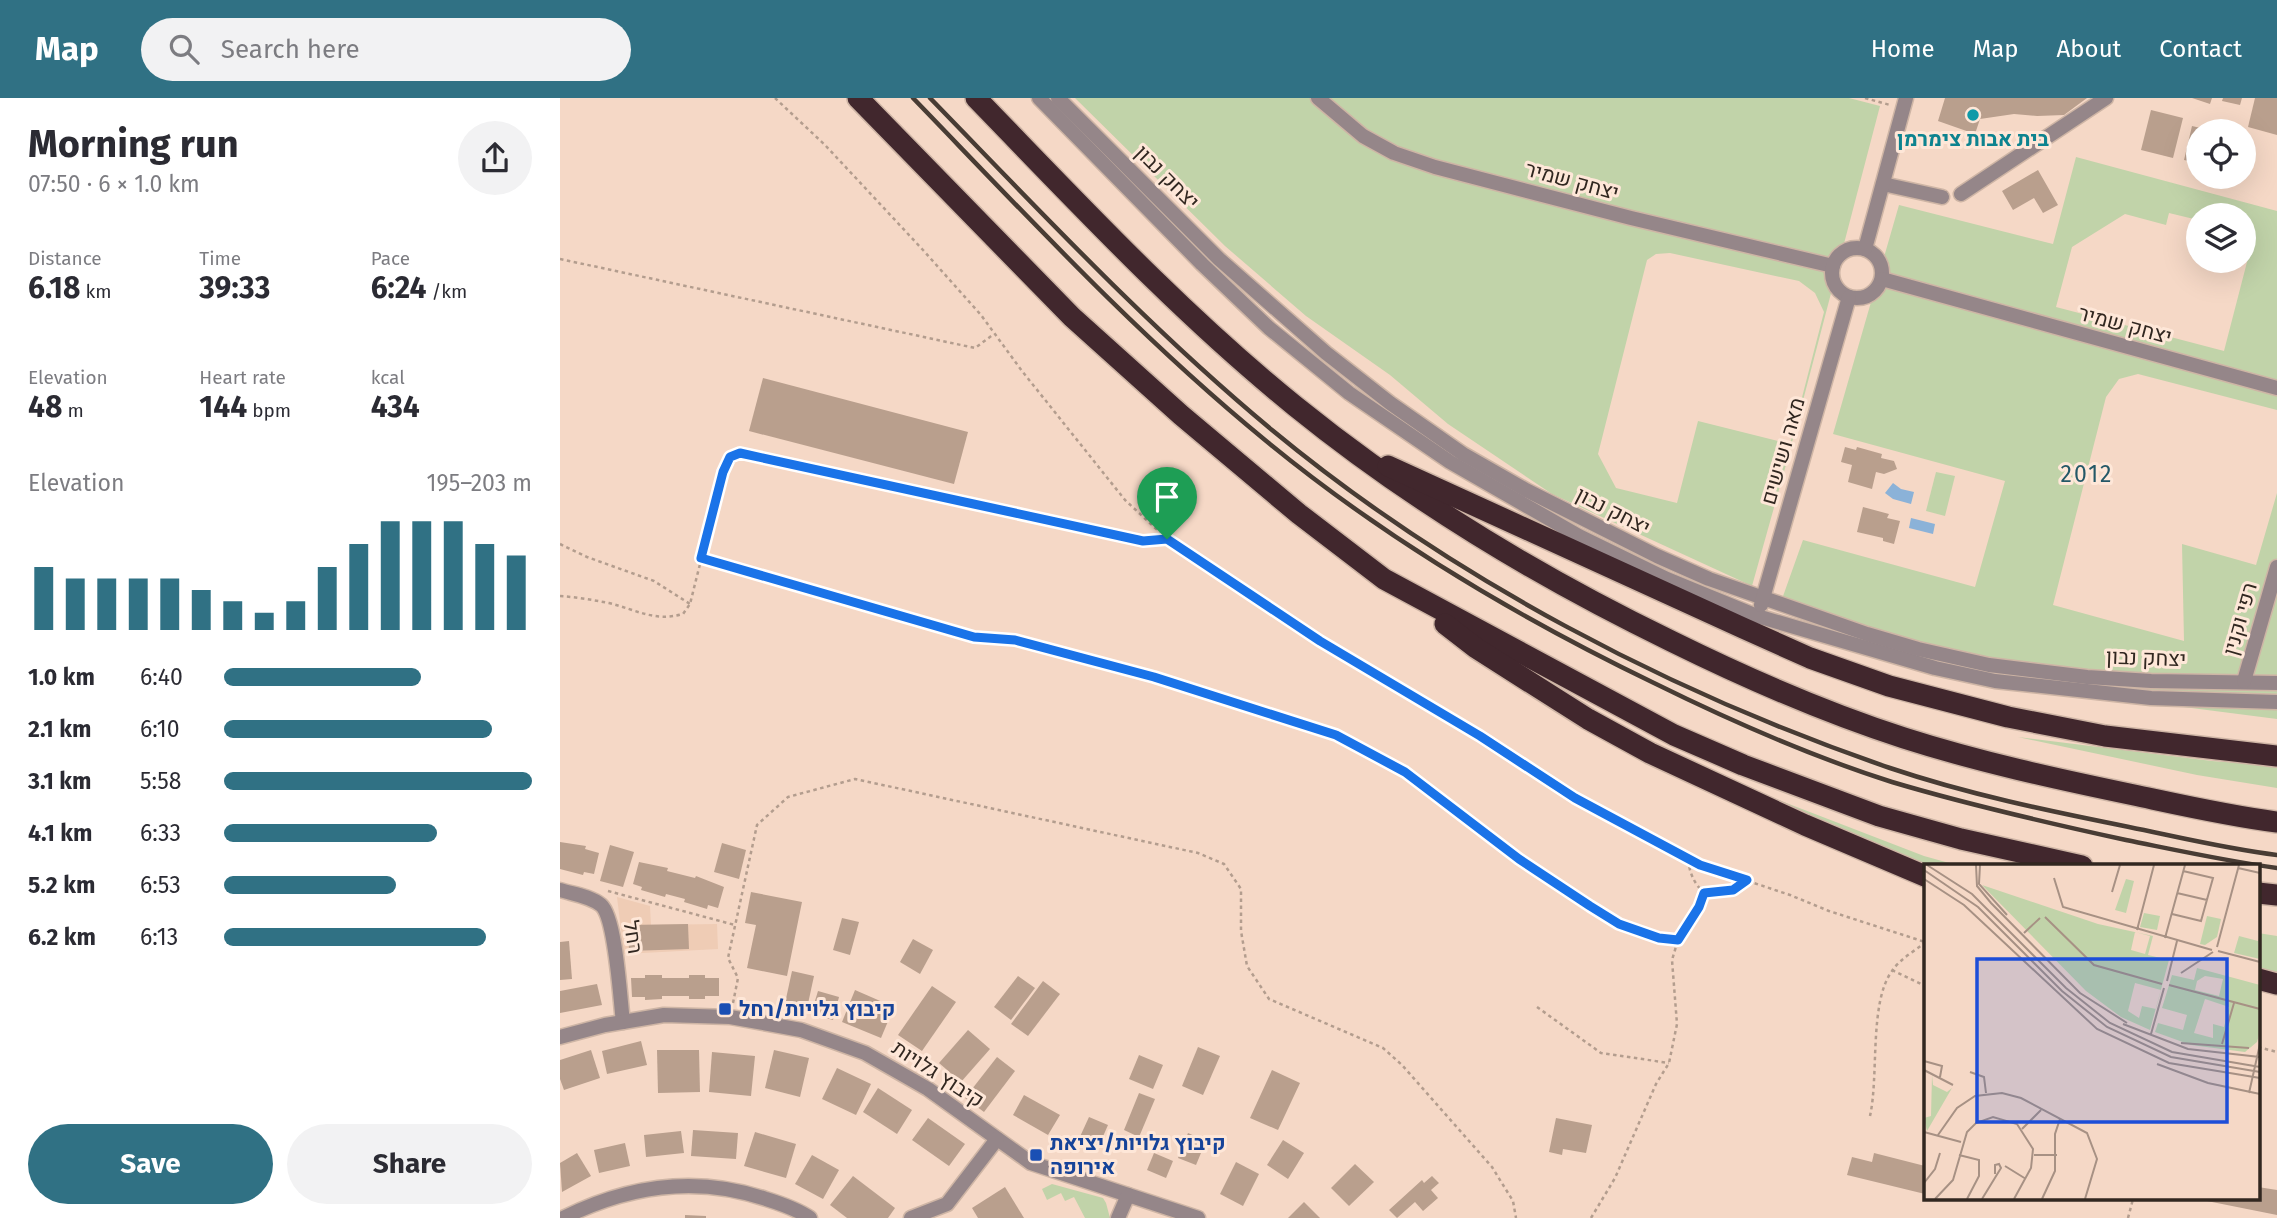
<!DOCTYPE html>
<meta charset="utf-8">
<style>
:root{--surface:#fff;--page:#f2f2f3;--text:#2b2b33;--muted:#7c7c81;--accent:#307184}
body{margin:0;font-family:"Fira Sans",Heebo,sans-serif;background:var(--page);color:var(--text);height:100vh;display:flex;flex-direction:column;font-size:26px;white-space:nowrap}
*{box-sizing:border-box;margin:0}
p{font-size:23px;color:var(--muted)}
.icon{flex:none;width:38px;height:38px;fill:none;stroke:currentColor;stroke-width:2;stroke-linecap:round;stroke-linejoin:round}
.map{position:relative;flex:1;overflow:hidden}
.panel{display:flex;flex-direction:column;background:var(--surface);width:560px}
.panel>*{flex:none}
.controls{position:absolute;left:1626px;top:21px;display:grid;gap:14px}
.controls a{display:grid;place-items:center;width:70px;height:70px;border-radius:50%;background:var(--surface);box-shadow:0 7px 28px #0002;font-size:35px}
.pin{position:absolute;display:grid;place-items:center;width:60px;height:60px;color:#fff;margin:-72px -30px;border-radius:50% 50% 50% 0;rotate:-45deg;box-shadow:0 0 7px #0007}
.pin .icon{rotate:45deg}
.round{display:grid;place-items:center;flex:none;width:74px;height:74px;border-radius:37px;background:var(--page)}
.overview{display:flex;align-items:center;justify-content:space-between;height:119px;padding:0 28px}
h1{font-size:38px;font-weight:700;line-height:52px}
.stats{display:grid;grid-template-columns:repeat(3,1fr);gap:10px;height:119px;padding:7px 28px}
.stats div{display:grid;align-content:center}
.stats b{font-size:30px;font-weight:700}
.stats small{font-size:19px;font-weight:400}
.stats p{font-size:19px}
.chart{height:196px;padding:14px 28px}
.chart p{display:flex;justify-content:space-between}
.chart svg{width:100%;height:126px;margin-top:7px;stroke:var(--accent);stroke-width:6}
.button{display:flex;gap:14px;margin-top:auto;padding:14px 28px}
.button a{flex:1;height:80px;border-radius:42px;background:var(--accent);color:#fff;font-size:28px;font-weight:700;line-height:80px;text-align:center}
.button a+a{background:var(--page);color:var(--text)}
ul{padding:0 28px;list-style:none;font-size:23px}
li{display:grid;grid-template-columns:112px 84px 1fr;align-items:center;height:52px}
li i{height:18px;border-radius:9px;background:var(--accent)}
header{display:flex;align-items:center;gap:42px;box-sizing:border-box;height:98px;padding:0 35px;background:var(--accent);color:#fff}
header strong{font-size:33px}
nav{display:flex;gap:38px;margin-inline-start:auto;font-size:24px}
.search{width:490px;height:63px;background:var(--page);display:flex;align-items:center;gap:18px;box-sizing:border-box;padding:0 24px;border-radius:38px;color:var(--muted);font-size:26px}
main{display:flex;flex:1;min-height:0}
.map>svg:first-child{display:block}
</style>
<header>
<strong>Map</strong>
<div class="search"><svg class="icon" aria-label="search" viewBox="0 0 24 24"><circle cx="10" cy="10" r="6"/><path d="M15 15l6 6"/></svg>Search here</div>
<nav><a>Home</a><a>Map</a><a>About</a><a>Contact</a></nav>
</header>
<main>
<section class="panel">
<div class="overview"><div><h1>Morning run</h1><p>07:50 · 6 × 1.0 km</p></div><a class="round"><svg class="icon" aria-label="share" viewBox="0 0 24 24"><path d="M12 15V3M7 8l5-5 5 5M5 13v7h14v-7"/></svg></a></div>
<div class="stats">
<div><p>Distance</p><b>6.18<small> km</small></b></div>
<div><p>Time</p><b>39:33</b></div>
<div><p>Pace</p><b>6:24<small> /km</small></b></div>
</div>
<div class="stats">
<div><p>Elevation</p><b>48<small> m</small></b></div>
<div><p>Heart rate</p><b>144<small> bpm</small></b></div>
<div><p>kcal</p><b>434</b></div>
</div>
<div class="chart"><p><span>Elevation</span>195–203 m</p>
<svg viewBox="0 0 160 44" preserveAspectRatio="none"><path d="M5 44V22M15 44V26M25 44V26M35 44V26M45 44V26M55 44V30M65 44V34M75 44V38M85 44V34M95 44V22M105 44V14M115 44V6M125 44V6M135 44V6M145 44V14M155 44V18"/></svg>
</div>
<ul>
<li><b>1.0 km</b>6:40<i style="width:64%"></i></li>
<li><b>2.1 km</b>6:10<i style="width:87%"></i></li>
<li><b>3.1 km</b>5:58<i style="width:100%"></i></li>
<li><b>4.1 km</b>6:33<i style="width:69%"></i></li>
<li><b>5.2 km</b>6:53<i style="width:56%"></i></li>
<li><b>6.2 km</b>6:13<i style="width:85%"></i></li>
</ul>
<div class="button"><a>Save</a><a>Share</a></div>
</section>
<div class="map">
<svg width="1717" height="1120" viewBox="0 0 1717 1120">
<rect width="100%" height="100%" fill="#f5d8c6"/>
<polygon fill="#efccb5" points="57,799 90,808 91,827 157,826 158,851 64,856"/>
<g fill="#c1d3a9" fill-rule="evenodd">
<path d="M 515,0 L 1289,0 L 1320,8 L 1229,356 L 1192,488 L 992,396 L 888,326 L 830,277 L 746,218 L 665,148 ZM 1110,155 L 1239,183 L 1255,195 L 1264,214 L 1230,346 L 1138,323 L 1117,405 L 1056,390 L 1038,356 L 1087,162 L 1096,156 Z"/>
<path d="M 1516,59 L 1717,113 L 1717,312 L 1578,276 L 1559,281 L 1546,299 L 1493,507 L 1624,543 L 1622,446 L 1696,467 L 1717,395 L 1717,621 L 1469,589 L 1315,531 L 1222,501 L 1243,442 L 1415,489 L 1445,383 L 1273,336 L 1339,107 L 1493,146 ZM 1609,115 L 1638,122 L 1638,117 L 1684,117 L 1684,134 L 1694,137 L 1664,253 L 1496,209 L 1512,149 L 1565,116 L 1606,127 Z"/>
<polygon points="1376,374 1395,378 1385,418 1366,413"/>
<polygon points="1458,639 1652,663 1717,668 1717,690 1637,677"/>
<polygon points="1198,694 1364,758 1400,768 1367,768"/>
<polygon points="1698,835 1717,838 1717,876 1698,871"/>
<polygon points="492,1086 543,1100 546,1105 550,1120 525,1120 514,1099 505,1103 501,1095 487,1102 482,1091"/>
</g>
<g fill="#8bb2d8">
<polygon points="1333,385 1341,391 1354,394 1351,406 1333,401 1325,395"/>
<polygon points="1351,420 1375,426 1373,436 1349,430"/>
</g>
<g fill="#b99f8d">
<polygon points="1385,0 1527,0 1504,17 1477,18 1454,16 1420,21 1415,36 1378,23"/>
<polygon points="1632,0 1652,0 1650,6"/>
<polygon points="1663,0 1682,0 1680,7 1662,3"/>
<polygon points="1695,0 1717,0 1717,37 1688,29"/>
<polygon points="1591,12 1623,20 1613,60 1581,52"/>
<polygon points="1632,28 1649,32 1638,33 1638,65 1624,62"/>
<polygon points="1478,72 1498,107 1483,115 1474,100 1453,112 1442,93"/>
<polygon points="203,280 408,334 394,386 189,333"/>
<polygon points="1285,349 1296,352 1297,349 1322,356 1321,360 1334,363 1337,371 1324,376 1316,374 1312,391 1288,384 1292,367 1281,364"/>
<polygon points="1303,409 1329,416 1327,420 1340,423 1334,446 1323,443 1323,440 1297,434"/>
<polygon points="0,744 26,748 25,751 39,755 34,776 24,774 23,777 0,771"/>
<polygon points="162,745 186,752 179,781 154,774"/>
<polygon points="50,747 74,754 63,789 40,783"/>
<polygon points="79,764 108,770 107,773 135,780 136,778 164,789 158,810 148,807 147,811 124,804 125,801 106,796 105,799 81,792 82,789 73,786"/>
<polygon points="191,794 242,804 227,878 187,870 196,827 185,825"/>
<polygon points="282,820 299,824 290,857 273,852"/>
<polygon points="128,826 129,851 69,853 68,827"/>
<polygon points="353,841 373,852 360,876 340,864"/>
<polygon points="9,843 12,881 0,882 0,844"/>
<polygon points="232,873 254,878 246,915 224,910"/>
<polygon points="85,877 102,877 102,880 129,880 129,877 145,877 145,880 159,880 159,898 145,898 145,901 129,901 129,898 102,898 102,901 85,902 85,899 72,899 71,880 85,880"/>
<polygon points="458,878 475,890 451,922 434,909"/>
<polygon points="483,883 500,896 468,938 451,926"/>
<polygon points="37,886 42,907 0,915 0,893"/>
<polygon points="372,888 396,904 362,953 338,937"/>
<polygon points="295,892 334,909 321,940 282,924"/>
<polygon points="258,893 279,899 273,922 251,916"/>
<polygon points="408,932 430,951 401,984 379,965"/>
<polygon points="81,943 87,967 47,976 42,953"/>
<polygon points="638,949 660,958 643,997 622,988"/>
<polygon points="31,952 40,980 4,992 0,981 0,962"/>
<polygon points="97,952 139,952 140,994 98,995"/>
<polygon points="214,952 249,960 240,999 205,990"/>
<polygon points="152,954 195,958 191,998 149,994"/>
<polygon points="579,957 603,967 593,991 569,981"/>
<polygon points="437,959 455,973 424,1014 405,1000"/>
<polygon points="277,970 311,986 296,1017 262,1001"/>
<polygon points="712,972 740,985 718,1032 690,1020"/>
<polygon points="318,990 352,1012 337,1036 303,1014"/>
<polygon points="579,995 595,1001 579,1039 564,1032"/>
<polygon points="464,997 500,1017 488,1037 453,1017"/>
<polygon points="529,1019 548,1027 537,1052 518,1043"/>
<polygon points="368,1020 405,1046 389,1068 352,1042"/>
<polygon points="996,1020 1032,1027 1026,1055 1003,1051 1002,1057 989,1054"/>
<polygon points="133,1032 178,1035 176,1061 131,1058"/>
<polygon points="121,1033 124,1055 86,1059 84,1037"/>
<polygon points="195,1034 236,1046 226,1080 184,1068"/>
<polygon points="628,1035 646,1043 636,1067 618,1060"/>
<polygon points="723,1042 744,1055 728,1081 707,1067"/>
<polygon points="65,1045 70,1068 39,1075 34,1052"/>
<polygon points="17,1055 31,1078 2,1094 0,1065"/>
<polygon points="594,1055 613,1063 606,1080 587,1072"/>
<polygon points="1314,1055 1365,1068 1365,1096 1287,1077 1292,1059 1312,1064"/>
<polygon points="252,1057 279,1072 263,1101 235,1086"/>
<polygon points="676,1064 699,1076 683,1108 660,1096"/>
<polygon points="795,1066 814,1084 789,1108 771,1090"/>
<polygon points="293,1078 335,1110 328,1120 287,1120 270,1107"/>
<polygon points="872,1078 879,1085 871,1092 878,1100 863,1113 855,1104 837,1120 829,1112 862,1082 864,1085"/>
<polygon points="445,1089 464,1120 418,1120 412,1110"/>
<polygon points="1698,1089 1717,1092 1717,1117 1642,1102 1698,1101"/>
<polygon points="744,1104 760,1120 728,1120"/>
<polygon points="125,1117 146,1118 146,1120 125,1120"/>
</g>
<g fill="none" stroke-linecap="round" stroke-linejoin="round">
<defs>
<g id="street">
<polyline points="479,0 642,166 709,230 789,295 890,364 1019,438 1107,481 1197,518 1375,570 1435,583 1591,600 1717,604"/>
<polyline points="498,0 659,161 766,255 830,305 903,356 966,392 1097,458 1149,481 1307,536 1358,551 1429,567 1527,579 1591,583 1717,585"/>
<polyline points="758,0 803,38 834,55 875,69 1071,120 1273,168"/>
<polyline points="1323,86 1382,99"/>
<polyline points="1401,96 1546,0"/>
<circle cx="1297" cy="175" r="25"/>
<polyline points="1305,151 1346,0"/>
<polyline points="1322,181 1717,290"/>
<polyline points="1201,507 1289,199"/>
<polyline points="1684,583 1717,469"/>
<path d="M 0,792 C 13,796 30,798 41,807 C 56,820 60,901 63,924"/>
<polyline points="0,939 45,927 104,917 170,919 241,932 305,955 368,991 471,1065 638,1120"/>
<path d="M 3,1120 C 69,1087 136,1077 206,1101 C 222,1106 237,1111 250,1120"/>
<polyline points="351,1120 387,1106 437,1041"/>
<polyline points="558,1120 568,1097"/>
</g>
<g id="highway">
<polyline points="298,0 512,219 621,317 739,416 824,481 1114,637 1183,667 1319,718 1401,741 1522,768"/>
<path d="M 416,0 C 519,106 620,215 735,308 C 851,402 977,478 1111,543 C 1186,580 1263,614 1344,640 C 1419,664 1497,681 1574,697 C 1621,707 1669,718 1717,724"/>
<polyline points="828,368 1183,530 1250,560 1329,588 1448,619 1545,638 1717,658"/>
<polyline points="885,526 916,550 1028,621 1090,655 1245,727 1365,778"/>
<polyline points="1698,795 1717,797"/>
<polyline points="1698,881 1717,886"/>
</g>
</defs>
<use href="#street" stroke="#ceb5a5" stroke-width="17"/>
<use href="#highway" stroke="#ceb5a5" stroke-width="24"/>
<g stroke="#b39d8e" stroke-width="2.5" stroke-dasharray="3.5 3.5" stroke-linecap="butt">
<polyline points="215,0 265,47 363,152 421,217 462,273 565,402 607,441 680,491 818,579 920,638 1015,700 1106,749 1140,767 1230,797 1269,813 1365,844"/>
<polyline points="1305,0 1330,7"/>
<polyline points="0,161 415,250 434,236"/>
<polyline points="0,446 27,459 94,483 130,506"/>
<polyline points="141,460 414,539 455,542 594,579 776,637 845,674 959,761 1030,808 1059,826 1099,840 1118,842"/>
<path d="M 0,498 C 16,499 33,502 49,505 C 77,512 94,524 123,516 L 130,506 L 163,374 L 170,359 L 180,355 L 583,443 L 607,441"/>
<path d="M 1128,762 C 1130,776 1134,785 1144,795 L 1173,792 L 1187,782"/>
<polyline points="48,793 175,827"/>
<polyline points="1332,872 1365,888"/>
<polyline points="173,905 178,880 168,860 197,727 228,699 295,681 638,755 664,766 681,791 681,833 687,868 709,901 823,950 842,967 932,1069 953,1103 956,1120"/>
<polyline points="977,909 1041,955 1109,965"/>
<polyline points="1698,949 1717,954"/>
<path d="M 1310,1018 C 1319,978 1309,904 1332,873 C 1339,862 1354,853 1365,845"/>
<polyline points="1031,1120 1055,1080 1096,986 1109,965 1117,926 1112,862 1118,842 1139,809 1144,795"/>
<polyline points="1568,1120 1573,1101"/>
</g>
<use href="#street" stroke="#958689" stroke-width="14"/>
<use href="#highway" stroke="#41272d" stroke-width="21"/>
<g stroke="#483c34" stroke-width="4.5">
<path d="M 353,0 C 467,118 578,238 705,342 C 824,440 955,518 1094,585 C 1171,623 1250,658 1332,684 C 1409,707 1488,725 1566,742 C 1616,752 1666,763 1717,770"/>
<path d="M 370,0 C 481,114 589,230 712,332 C 891,480 1111,595 1330,670 C 1407,696 1489,713 1569,729 C 1618,739 1667,751 1717,757"/>
</g>
</g>
<g fill="none" stroke-linecap="round" stroke-linejoin="round">
<defs>
<polygon id="route" points="180,355 583,443 607,441 760,543 920,638 1015,700 1140,767 1187,782 1173,792 1144,795 1139,809 1118,842 1099,840 1059,826 1030,808 959,761 845,674 776,637 594,579 455,542 414,539 141,460 163,374 170,359"/>
</defs>
<use href="#route" stroke="#fff" stroke-width="14"/>
<use href="#route" stroke="#1a73e8" stroke-width="9"/>
</g>
<circle fill="#0f9aa8" stroke="#fee7d8" stroke-width="2.5" cx="1413" cy="17" r="7"/>
<g fill="#1a4fb4" stroke="#fee7d8" stroke-width="2.5">
<rect x="158" y="904" width="14" height="14" rx="3.5"/>
<rect x="469" y="1050" width="14" height="14" rx="3.5"/>
</g>
<g text-anchor="middle" dominant-baseline="central" stroke-width="6" stroke-linejoin="round" paint-order="stroke">
<g font-size="21" font-weight="bold" fill="#0d838f" stroke="#fee7d8">
<text x="1413" y="41">בית אבות צימרמן</text>
</g>
<g font-size="21" fill="#312720" stroke="#fee7d8">
<text transform="translate(607 79) rotate(45)">יצחק נבון</text>
<text transform="translate(1012 83) rotate(15)">יצחק שמיר</text>
<text transform="translate(1565 227) rotate(15)">יצחק שמיר</text>
<text transform="translate(1223 353) rotate(-74)">מאה ושישים</text>
<text transform="translate(1053 413) rotate(27)">יצחק נבון</text>
<text transform="translate(1680 521) rotate(-74)">רפי וקנין</text>
<text transform="translate(1586 560) rotate(2)">יצחק נבון</text>
<text transform="translate(73 839) rotate(81)">רחל</text>
<text transform="translate(378 976) rotate(33)">קיבוץ גלויות</text>
</g>
<g font-size="21" font-weight="bold" fill="#164399" stroke="#fee7d8" text-anchor="start">
<text x="179" y="911">קיבוץ גלויות/רחל</text>
<text x="490" y="1045">קיבוץ גלויות/יציאת<tspan x="490" dy="24">אירופה</tspan></text>
</g>
<g font-size="23" letter-spacing="2" fill="#245867" stroke="#fee7d8">
<text x="1527" y="376">2012</text>
</g>
</g>
<g transform="translate(1364 766)">
<rect width="336" height="336" fill="#f5d8c6"/>
<path d="M 202,15 L 210,17 L 202,49 L 191,46 ZM 58,21 L 174,60 L 229,72 L 224,91 L 245,96 L 226,166 L 197,153 L 162,127 ZM 211,68 L 226,72 L 221,90 L 207,86 ZM 211,119 L 237,126 L 232,145 L 218,142 L 215,154 L 204,147 ZM 220,49 L 236,52 L 233,66 L 216,63 ZM 283,52 L 297,55 L 293,73 L 281,81 L 276,80 ZM 336,71 L 336,95 L 310,89 L 315,72 L 334,77 ZM 273,104 L 336,121 L 336,167 L 333,178 L 321,188 L 267,181 L 231,168 L 234,159 L 259,166 L 263,151 L 238,144 L 248,111 L 270,116 ZM 281,112 L 299,115 L 295,132 L 271,126 L 273,117 ZM 281,135 L 305,143 L 300,163 L 289,160 L 289,174 L 270,169 ZM 8,211 L 9,221 L 23,228 L 28,224 L 3,267 L 0,254 L 7,252 Z" fill="#c1d3a9" fill-rule="evenodd"/>
<path fill="none" stroke="#a79184" stroke-width="2" d="M 3,1 L 48,30 L 142,124 L 186,159 L 248,188 L 336,203M 52,1 L 53,22 L 67,39 L 156,129 L 203,159M 56,1 L 55,20 L 83,51M 314,4 L 336,9M 0,6 L 54,43 L 138,127 L 183,163 L 247,193 L 336,208M 130,14 L 139,43 L 288,86M 0,15 L 40,41 L 173,165 L 245,199 L 336,214M 188,28 L 196,1M 253,29 L 283,36M 248,50 L 277,57 L 289,14 L 259,7M 121,53 L 170,101 L 238,120M 213,66 L 230,1M 100,69 L 116,54M 241,74 L 261,1M 293,83 L 315,1M 294,87 L 336,98M 257,109 L 289,88M 243,117 L 253,77M 245,121 L 336,145M 199,160 L 264,185 L 336,193M 227,170 L 240,124M 257,179 L 325,184M 298,180 L 310,139M 0,197 L 18,202 L 16,213M 233,200 L 284,219 L 336,230M 0,206 L 29,221M 46,208 L 60,213 L 62,229M 325,229 L 336,180M 98,265 L 117,246M 0,268 L 37,278M 14,271 L 33,244 L 51,232 L 78,229 L 97,234 L 163,269 L 173,295 L 161,335M 35,291 L 55,296 L 55,312 L 43,335M 110,291 L 133,291M 81,302 L 102,315M 0,319 L 11,305 L 16,289M 11,335 L 29,316 L 43,268 L 52,259 L 69,253 L 93,260 L 109,285 L 107,304 L 90,335M 58,335 L 77,304 L 75,300 L 71,301 L 71,310M 118,335 L 131,307 L 131,270 L 136,255"/>
<path fill="#1d4ed8" fill-opacity="0.15" stroke="#1d4ed8" stroke-width="3.5" d="M 53,95 L 303,95 L 303,258 L 53,258 Z"/>
<rect width="336" height="336" fill="none" stroke="#312720" stroke-width="3.5"/>
</g>
</svg>
<div class="controls">
<a><svg class="icon" aria-label="locate" viewBox="0 0 24 24"><circle cx="12" cy="12" r="6"/><path d="M12 2v4M12 18v4M2 12h4M18 12h4"/></svg></a>
<a><svg class="icon" aria-label="layers" viewBox="0 0 24 24"><path d="M12 4l9 5-9 5-9-5zM3 14l9 5 9-5"/></svg></a>
</div>
<div class="pin" style="left:607px;top:441px;background:#1e9e55"><svg class="icon" aria-label="arrive" viewBox="0 0 24 24"><path d="M6 21V4h12l-3 4 3 4H6"/></svg></div>
</div>
</main>
